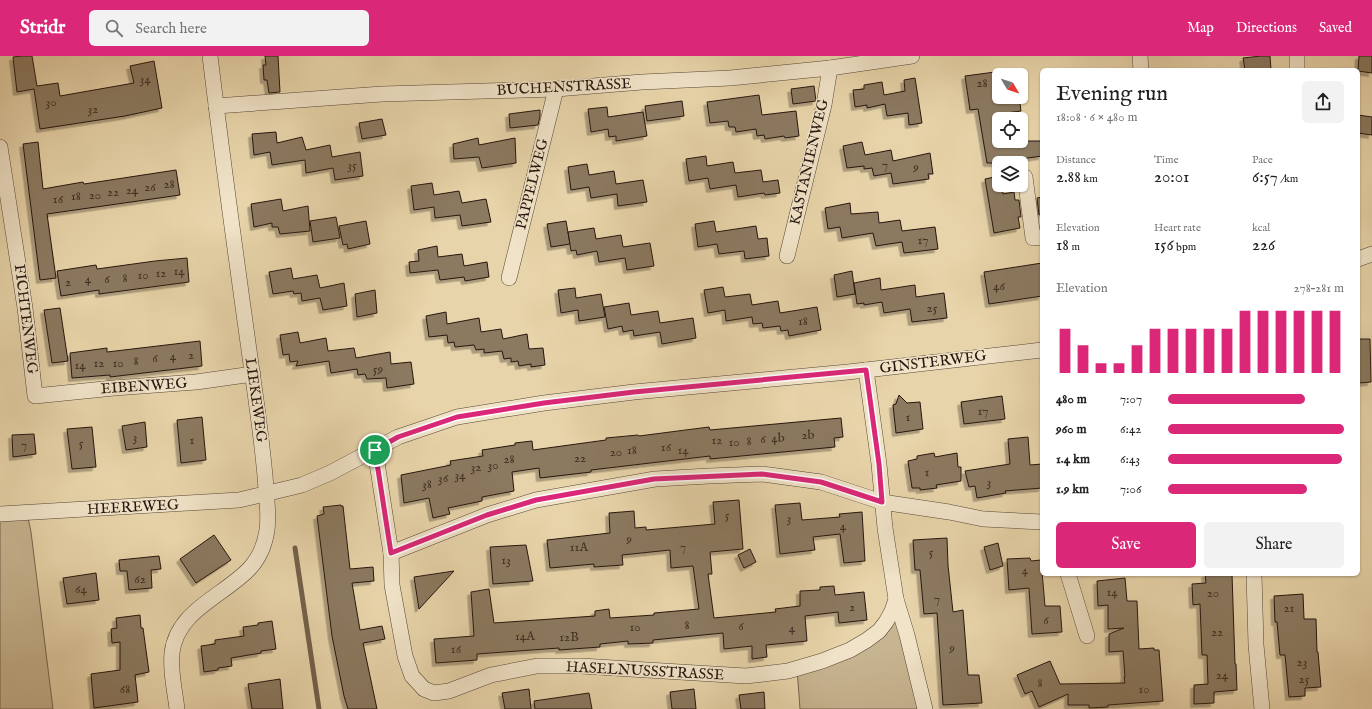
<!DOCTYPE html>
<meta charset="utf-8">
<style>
:root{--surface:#fff;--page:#f2f2f2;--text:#222;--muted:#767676;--accent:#db2777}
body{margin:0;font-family:"IM FELL English",serif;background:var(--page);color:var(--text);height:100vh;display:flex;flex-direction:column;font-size:15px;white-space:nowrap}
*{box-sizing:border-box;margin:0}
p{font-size:13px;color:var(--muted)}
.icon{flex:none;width:22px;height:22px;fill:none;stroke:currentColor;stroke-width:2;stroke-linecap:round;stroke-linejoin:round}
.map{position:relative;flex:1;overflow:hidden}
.details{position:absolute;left:1040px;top:12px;width:320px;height:508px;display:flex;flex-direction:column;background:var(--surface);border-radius:6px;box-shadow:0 1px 3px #0004}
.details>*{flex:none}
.needle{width:26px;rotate:129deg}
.tools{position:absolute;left:992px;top:12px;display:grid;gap:8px}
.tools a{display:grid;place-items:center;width:36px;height:36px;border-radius:6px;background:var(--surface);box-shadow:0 1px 3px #0004;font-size:20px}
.pin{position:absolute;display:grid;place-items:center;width:34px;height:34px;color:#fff;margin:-17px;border:2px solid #fff;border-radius:50%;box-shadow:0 1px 4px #0007}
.round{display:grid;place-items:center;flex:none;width:42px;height:42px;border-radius:6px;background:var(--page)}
.headline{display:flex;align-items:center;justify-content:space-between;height:68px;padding:0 16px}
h1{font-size:22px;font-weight:600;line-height:30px}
.stats{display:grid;grid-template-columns:repeat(3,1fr);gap:6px;height:68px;padding:4px 16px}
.stats div{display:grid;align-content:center}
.stats b{font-size:17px;font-weight:600}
.stats small{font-size:11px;font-weight:400}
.stats p{font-size:11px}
.chart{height:112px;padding:8px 16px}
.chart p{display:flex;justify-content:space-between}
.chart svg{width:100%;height:72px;margin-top:4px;stroke:var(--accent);stroke-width:6}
.action{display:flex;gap:8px;margin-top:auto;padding:8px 16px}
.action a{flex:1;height:46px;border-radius:6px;background:var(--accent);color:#fff;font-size:16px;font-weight:600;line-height:46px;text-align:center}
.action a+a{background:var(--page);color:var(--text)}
ul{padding:0 16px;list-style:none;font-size:13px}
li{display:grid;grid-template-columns:64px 48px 1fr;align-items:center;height:30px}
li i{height:10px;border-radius:5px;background:var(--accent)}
header{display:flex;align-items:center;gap:24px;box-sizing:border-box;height:56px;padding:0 20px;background:var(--accent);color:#fff}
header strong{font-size:19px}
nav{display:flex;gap:22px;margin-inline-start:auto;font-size:14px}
.search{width:280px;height:36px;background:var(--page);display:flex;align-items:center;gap:10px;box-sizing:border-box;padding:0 14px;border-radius:6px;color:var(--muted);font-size:15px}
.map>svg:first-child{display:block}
</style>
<header>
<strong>Stridr</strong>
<div class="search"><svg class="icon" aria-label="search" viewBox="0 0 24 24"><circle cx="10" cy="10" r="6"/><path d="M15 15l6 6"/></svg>Search here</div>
<nav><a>Map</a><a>Directions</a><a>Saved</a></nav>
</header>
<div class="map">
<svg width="1372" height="653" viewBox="0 0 1372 653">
<defs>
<filter id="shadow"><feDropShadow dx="-3.5" dy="3.5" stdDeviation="0" flood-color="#0004"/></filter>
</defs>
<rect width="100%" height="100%" fill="#e8d4aa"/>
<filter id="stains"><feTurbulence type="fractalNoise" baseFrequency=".005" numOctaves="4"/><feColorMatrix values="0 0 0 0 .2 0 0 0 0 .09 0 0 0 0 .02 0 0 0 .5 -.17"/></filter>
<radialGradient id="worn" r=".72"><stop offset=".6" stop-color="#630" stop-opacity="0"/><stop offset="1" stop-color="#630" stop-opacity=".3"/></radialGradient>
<g fill="#c7b490" stroke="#776550">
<polygon points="27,457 31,476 53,653 0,653 0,458"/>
<polygon points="892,555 925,653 800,653 797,612 850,594"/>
</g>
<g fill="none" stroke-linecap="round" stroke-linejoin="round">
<polyline stroke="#73614c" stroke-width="5" points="295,492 319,653"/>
</g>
<g fill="#8b7960" stroke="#27160f" filter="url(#shadow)">
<polygon points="22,0 32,0 37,30 58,27 60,40 134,27 130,10 154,5 162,52 125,60 40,73 34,33 17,36 13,1"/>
<polygon points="265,0 278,0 280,36 269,37 267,24 264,24 263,9 266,9"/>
<polygon points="1261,0 1270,0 1271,14 1245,14 1243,2"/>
<polygon points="1359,0 1372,0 1372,17 1358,15"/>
<polygon points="995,16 996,22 999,22 999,41 1019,41 1021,55 999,58 999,85 1042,85 1042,100 1014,104 1014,107 987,107 978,53 970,54 965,20"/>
<polygon points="915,22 922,67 909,69 908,57 887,60 885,48 867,52 867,49 855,51 853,34 864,33 864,29 882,26 884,39 905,35 904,24"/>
<polygon points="814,30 816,45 793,48 791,33"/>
<polygon points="759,39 762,59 796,55 799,80 785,82 784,80 765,83 764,79 757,80 756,73 736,76 735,71 729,71 728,65 710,67 707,46"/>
<polygon points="682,45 684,60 647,65 645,50"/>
<polygon points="607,51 608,61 643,56 647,80 616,85 616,80 609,81 608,73 591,76 588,53"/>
<polygon points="540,54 540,60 538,69 510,72 509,58"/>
<polygon points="1358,59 1372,61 1372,79 1358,77"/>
<polygon points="382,63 386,79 362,83 359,67"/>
<polygon points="276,76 277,87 302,81 306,94 330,89 332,101 360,96 363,120 335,124 333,112 306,117 305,104 272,109 270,96 254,99 252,78"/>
<polygon points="478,82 479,89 515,82 516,107 482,112 479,101 454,103 453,88"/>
<polygon points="38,86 43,133 83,126 84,128 176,114 180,139 47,158 56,222 40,224 23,88"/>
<polygon points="862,86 865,99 891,94 893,105 930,97 933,118 928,118 929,123 893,128 891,117 874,120 872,112 864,113 864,110 847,112 843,90"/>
<polygon points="706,100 707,110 733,106 735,117 761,114 763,126 778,124 780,137 765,139 764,137 738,141 736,129 710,133 708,122 689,125 686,103"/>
<polygon points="587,108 589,119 614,115 616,128 643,124 647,146 618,150 617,138 591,142 589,131 571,134 568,111"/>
<polygon points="999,120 999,129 1002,129 1003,138 1014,136 1015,144 1019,144 1021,161 1018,161 1020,172 994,177 985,123"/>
<polygon points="432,127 434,139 459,135 462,147 486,143 491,166 462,170 460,159 435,162 434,151 414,154 411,130"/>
<polygon points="1042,141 1042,158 1039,159 1037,142"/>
<polygon points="281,143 283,155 308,150 310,175 280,178 278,171 272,171 272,167 254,171 251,148"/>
<polygon points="850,147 851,158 878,156 879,167 900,164 902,175 935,171 938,193 904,197 902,186 876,190 873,177 842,182 840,171 828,173 825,152"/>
<polygon points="336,161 340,182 313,186 310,165"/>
<polygon points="366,165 370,188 348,193 347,188 343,189 339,170"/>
<polygon points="566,165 570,188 551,191 547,168"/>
<polygon points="714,165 716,176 756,170 758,183 767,182 769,200 745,203 744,195 719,198 717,188 698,191 695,168"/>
<polygon points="594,172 596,183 621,179 623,191 650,187 654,210 627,214 625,202 599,206 597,195 577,199 576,194 571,195 568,176"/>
<polygon points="437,190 438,201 462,198 464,210 487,206 489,221 465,225 464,221 440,224 438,214 410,217 409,206 419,205 418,194"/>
<polygon points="187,202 189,226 99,238 99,234 61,240 57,215 96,209 97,213 155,205"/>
<polygon points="1042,207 1042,240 989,248 984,216"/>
<polygon points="291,212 293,223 317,219 320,232 344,227 347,250 323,254 320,242 302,245 301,237 294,238 293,235 273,238 269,216"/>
<polygon points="852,215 855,238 837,241 834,219"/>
<polygon points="880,222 881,234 915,229 916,241 944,237 947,262 912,266 910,253 884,257 882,246 864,249 864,247 857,248 854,227"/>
<polygon points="723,231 725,241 750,238 752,249 778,245 780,257 817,251 821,274 789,280 788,274 781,275 780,270 763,272 762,267 753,268 752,261 726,265 725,254 708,257 704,234"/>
<polygon points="575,232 576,242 601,238 605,261 579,265 578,254 561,257 558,234"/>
<polygon points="375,234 377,257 357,261 355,238"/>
<polygon points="629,247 631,259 658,255 660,267 693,262 696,282 662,288 660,276 634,280 633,274 623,276 622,270 608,273 604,251"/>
<polygon points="60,252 68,305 52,307 44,254"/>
<polygon points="446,256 447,268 479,262 481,276 501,273 503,283 527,278 529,293 543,292 545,309 531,311 531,308 519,310 518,305 511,306 511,302 504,303 502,295 484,297 484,293 476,294 474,289 455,291 454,286 448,287 447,279 429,281 426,260"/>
<polygon points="298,276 300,287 326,282 328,295 354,292 356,302 390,296 391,308 411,306 414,328 387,332 386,322 367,323 365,318 358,319 357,313 331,317 329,305 296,310 298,305 290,306 289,298 283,299 280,279"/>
<polygon points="1358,283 1370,283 1371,326 1358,327"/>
<polygon points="200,285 202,310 110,321 110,319 72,322 70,297 107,292 107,296"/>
<polygon points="899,339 907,347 920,346 923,373 896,377 893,349 896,348"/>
<polygon points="1002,340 1005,363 964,368 961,346"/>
<polygon points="202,361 206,404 181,407 177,364"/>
<polygon points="841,362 843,381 834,382 835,391 710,403 710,400 591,414 591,416 540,422 539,412 512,416 514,435 482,441 482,445 448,452 450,458 433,462 429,442 404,447 401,419 451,409 450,405 483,400 482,394 515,389 515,387 532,385 533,394 606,384 606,382 638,379 639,380 709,371 710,374"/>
<polygon points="145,366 147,391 126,394 122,370"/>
<polygon points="92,371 96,411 72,413 67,373"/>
<polygon points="34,378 36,398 13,401 12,379"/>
<polygon points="1028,381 1030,409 1042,408 1042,432 1005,435 1006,437 977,442 975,430 969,431 965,415 1010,408 1008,383"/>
<polygon points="934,397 935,401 957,397 958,411 961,411 961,425 936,429 937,432 920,434 920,432 912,432 908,405 917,403 917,400"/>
<polygon points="739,444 743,493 710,496 712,518 708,518 714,562 776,556 775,553 800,550 800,535 820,534 820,531 834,530 835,539 864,536 867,564 839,567 838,556 805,560 807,585 766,589 767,601 752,603 752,590 724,593 723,577 653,584 653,587 628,588 628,585 600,588 600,591 559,594 559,592 477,598 477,604 436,607 434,583 474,580 471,536 489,533 494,567 595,560 595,555 609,553 610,562 654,559 654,557 699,553 693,510 671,512 670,494 622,499 623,509 594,511 594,508 550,512 547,484 610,477 609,457 634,455 635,472 646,471 646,474 715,468 713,446"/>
<polygon points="800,447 802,464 840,461 839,458 862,456 865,505 844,507 840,478 813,481 815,494 780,498 775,449"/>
<polygon points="341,449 341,450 343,450 350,513 373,511 374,525 352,527 360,574 382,570 385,583 363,587 377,653 348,653 344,640 332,580 317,460 324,458 323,451"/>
<polygon points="214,479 231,504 196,527 180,503"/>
<polygon points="947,482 948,509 953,556 963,554 968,619 979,619 982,647 943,649 937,557 924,558 920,514 915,514 913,484"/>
<polygon points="998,487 1003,510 990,514 984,491"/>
<polygon points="526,489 533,525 493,528 490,491"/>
<polygon points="750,493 756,506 744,512 738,499"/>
<polygon points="159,500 161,513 151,514 152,532 129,534 127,515 120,515 119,504"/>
<polygon points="1030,502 1031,505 1041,504 1045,550 1060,550 1062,576 1032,578 1029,532 1009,534 1007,503"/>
<polygon points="454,515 419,553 414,521"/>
<polygon points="96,517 99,544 67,548 63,522"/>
<polygon points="1205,518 1232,518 1235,608 1236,608 1237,634 1214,636 1214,647 1194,648 1194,629 1208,628 1207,599 1202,599 1200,548 1193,549 1192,528 1206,527"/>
<polygon points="1125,522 1127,545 1137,545 1139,593 1154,592 1154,594 1159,594 1163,645 1108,649 1108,651 1089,652 1089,649 1068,649 1068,638 1039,651 1032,635 1025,638 1017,619 1050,605 1060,628 1125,627 1124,621 1125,621 1123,595 1109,596 1109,578 1124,572 1108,573 1108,549 1098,550 1097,525"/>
<polygon points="1303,538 1304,563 1316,563 1317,596 1318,596 1321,631 1305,632 1305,640 1289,641 1285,599 1280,599 1277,566 1275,566 1274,540"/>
<polygon points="140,559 141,572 143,572 149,616 135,619 138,646 94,652 91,618 120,614 120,586 112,587 111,573 117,572 116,562"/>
<polygon points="272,565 276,593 261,595 261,597 231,602 232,610 218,612 218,614 204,616 201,590 215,588 215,584 244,580 243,571 258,569 258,567"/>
<polygon points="280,623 283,653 252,653 248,628"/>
<polygon points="529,633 531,653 505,653 502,637"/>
<polygon points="694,633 696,653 672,653 670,636"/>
<polygon points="764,636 765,653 741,653 739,639"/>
<polygon points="589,637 592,653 535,653 534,645"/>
</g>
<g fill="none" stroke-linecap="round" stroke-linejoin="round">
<defs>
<g id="minor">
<polyline points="1140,0 1141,14"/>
<polyline points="1297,14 1297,0"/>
<polyline points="216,50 382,38 556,33 642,26 730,22 830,12 912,0"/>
<polyline points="0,91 25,252 35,340 114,332 196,326 253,318"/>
<polyline points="1025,121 1033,182 1042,181"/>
<polyline points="787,200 824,49 830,12"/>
<polyline points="1358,203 1372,198"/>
<polyline points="509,222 556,33"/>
<polyline points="375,394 391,497 392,529 405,600 412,620 424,633 434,637 449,635 491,619 537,610 581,610 746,620 788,615 822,605 850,594 867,584 879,575 886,566 892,555 896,543 885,472 879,408 866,314"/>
<polyline points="0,458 239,444 302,429 330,417 398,381 457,361 544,347 634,336 848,316 1042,294"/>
<polyline points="391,497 487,459 536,444 655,423 709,420 762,418 821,426 882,446 949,456 983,463 1042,466"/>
<polyline points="1068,518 1087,580"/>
<polyline points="1254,518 1256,589 1262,653"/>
<polyline points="896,543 907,579 925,653"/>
<path d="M 177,653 C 175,635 170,616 172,597 C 177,554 224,540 250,512 C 259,502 265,488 267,474 C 269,461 267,446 266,433 C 263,388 256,345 250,301 C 236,201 222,100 210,0"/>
</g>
</defs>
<use href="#minor" stroke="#574636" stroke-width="16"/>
<use href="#minor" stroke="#f0e3c8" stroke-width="15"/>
</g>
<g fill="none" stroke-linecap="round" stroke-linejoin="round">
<defs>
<polygon id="route" points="866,314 879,408 882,446 821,426 762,418 654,423 536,444 487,459 391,497 375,394 398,381 457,361 544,347 634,336"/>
</defs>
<use href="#route" stroke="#fff" stroke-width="8"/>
<use href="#route" stroke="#db2777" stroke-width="5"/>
</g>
<g text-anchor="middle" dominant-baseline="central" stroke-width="3" stroke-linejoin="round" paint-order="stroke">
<g font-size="13" fill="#402f23">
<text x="145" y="23">34</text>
<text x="982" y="27">28</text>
<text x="51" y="46">30</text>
<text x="93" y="53">32</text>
<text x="352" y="109">35</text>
<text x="885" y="109">7</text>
<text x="916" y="111">9</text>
<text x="169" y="128">28</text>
<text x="150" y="131">26</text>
<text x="132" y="134">24</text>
<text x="113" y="136">22</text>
<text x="95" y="139">20</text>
<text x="76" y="140">18</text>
<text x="58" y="143">16</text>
<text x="923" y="184">17</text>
<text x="179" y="215">14</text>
<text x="161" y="217">12</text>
<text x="143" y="219">10</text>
<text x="125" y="222">8</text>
<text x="88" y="223">4</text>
<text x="107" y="223">6</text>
<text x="68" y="226">2</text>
<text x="999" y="230">46</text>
<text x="932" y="252">25</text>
<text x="803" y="265">18</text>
<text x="191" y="299">2</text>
<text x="173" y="300">4</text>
<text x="155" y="302">6</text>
<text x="136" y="305">8</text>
<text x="99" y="307">12</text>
<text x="118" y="307">10</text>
<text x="80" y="309">14</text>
<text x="378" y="313">59</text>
<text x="983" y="355">17</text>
<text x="908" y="361">1</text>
<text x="808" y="379">2b</text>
<text x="135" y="381">3</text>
<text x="778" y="382">4b</text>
<text x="763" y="383">6</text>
<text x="192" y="384">1</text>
<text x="717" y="384">12</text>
<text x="749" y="385">8</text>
<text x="734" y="386">10</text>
<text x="81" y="387">5</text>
<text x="24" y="389">7</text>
<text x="666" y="391">16</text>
<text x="632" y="394">18</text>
<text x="683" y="394">14</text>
<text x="616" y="396">20</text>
<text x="580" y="402">22</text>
<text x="509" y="403">28</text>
<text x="493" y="409">30</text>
<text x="476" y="411">32</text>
<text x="927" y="416">1</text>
<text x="460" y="419">34</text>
<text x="443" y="422">36</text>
<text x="989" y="426">3</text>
<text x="427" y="428">38</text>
<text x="727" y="459">5</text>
<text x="789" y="462">3</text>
<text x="843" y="470">4</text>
<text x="629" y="483">9</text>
<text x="579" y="491">11A</text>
<text x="683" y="491">7</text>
<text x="931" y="496">5</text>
<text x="506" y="504">13</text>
<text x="1025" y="514">4</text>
<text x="140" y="523">62</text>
<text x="81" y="533">64</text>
<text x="1112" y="536">14</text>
<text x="1213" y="537">20</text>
<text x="937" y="543">7</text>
<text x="852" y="551">2</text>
<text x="1289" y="552">21</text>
<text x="1046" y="564">6</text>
<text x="687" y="569">8</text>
<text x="741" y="570">6</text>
<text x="635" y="571">10</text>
<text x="792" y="572">4</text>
<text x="1217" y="576">22</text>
<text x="525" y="580">14A</text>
<text x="569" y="581">12B</text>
<text x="952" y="592">9</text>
<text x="456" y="593">16</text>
<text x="1302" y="606">23</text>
<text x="1222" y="619">24</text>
<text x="1304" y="623">25</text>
<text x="1040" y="627">8</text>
<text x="125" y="633">68</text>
<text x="1144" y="633">10</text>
</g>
<g font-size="15" fill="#27160f" stroke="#f0e3c8">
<text transform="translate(564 31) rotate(-3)">BUCHENSTRASSE</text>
<text transform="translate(809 106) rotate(-77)">KASTANIENWEG</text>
<text transform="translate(532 128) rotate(-76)">PAPPELWEG</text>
<text transform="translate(26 263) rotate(83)">FICHTENWEG</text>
<text transform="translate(933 306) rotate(-7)">GINSTERWEG</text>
<text transform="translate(144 330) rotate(-4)">EIBENWEG</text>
<text transform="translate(256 344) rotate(82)">LIEKEWEG</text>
<text transform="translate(133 451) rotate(-3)">HEEREWEG</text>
<text transform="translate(645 615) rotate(3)">HASELNUSSSTRASSE</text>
</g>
</g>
<rect width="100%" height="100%" filter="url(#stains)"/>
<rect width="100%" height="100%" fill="url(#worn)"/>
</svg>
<div class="tools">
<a><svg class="needle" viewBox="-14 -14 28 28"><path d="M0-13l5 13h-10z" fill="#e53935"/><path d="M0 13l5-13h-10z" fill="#767676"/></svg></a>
<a><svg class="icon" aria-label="locate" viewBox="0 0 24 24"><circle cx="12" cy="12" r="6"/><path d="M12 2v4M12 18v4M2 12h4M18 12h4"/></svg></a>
<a><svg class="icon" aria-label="layers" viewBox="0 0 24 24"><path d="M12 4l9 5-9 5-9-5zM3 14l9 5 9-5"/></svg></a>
</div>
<div class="pin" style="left:375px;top:394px;background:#1e9e55"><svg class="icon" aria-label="arrive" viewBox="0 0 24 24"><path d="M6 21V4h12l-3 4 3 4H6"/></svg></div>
<section class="details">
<div class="headline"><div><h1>Evening run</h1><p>18:08 · 6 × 480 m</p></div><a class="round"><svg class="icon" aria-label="share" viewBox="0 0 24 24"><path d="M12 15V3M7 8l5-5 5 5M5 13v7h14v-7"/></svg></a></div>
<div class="stats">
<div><p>Distance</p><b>2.88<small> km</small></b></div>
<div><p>Time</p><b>20:01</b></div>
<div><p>Pace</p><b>6:57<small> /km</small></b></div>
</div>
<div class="stats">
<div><p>Elevation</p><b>18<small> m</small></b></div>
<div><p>Heart rate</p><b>156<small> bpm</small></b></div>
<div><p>kcal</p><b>226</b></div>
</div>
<div class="chart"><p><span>Elevation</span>278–281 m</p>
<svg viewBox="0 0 160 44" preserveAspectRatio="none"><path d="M5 44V17M15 44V27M25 44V38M35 44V38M45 44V27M55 44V17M65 44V17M75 44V17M85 44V17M95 44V17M105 44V6M115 44V6M125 44V6M135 44V6M145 44V6M155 44V6"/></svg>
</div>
<ul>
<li><b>480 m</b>7:07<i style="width:78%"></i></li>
<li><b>960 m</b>6:42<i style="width:100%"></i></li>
<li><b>1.4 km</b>6:43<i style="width:99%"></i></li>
<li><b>1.9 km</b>7:06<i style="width:79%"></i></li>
</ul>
<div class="action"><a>Save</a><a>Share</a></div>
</section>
</div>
